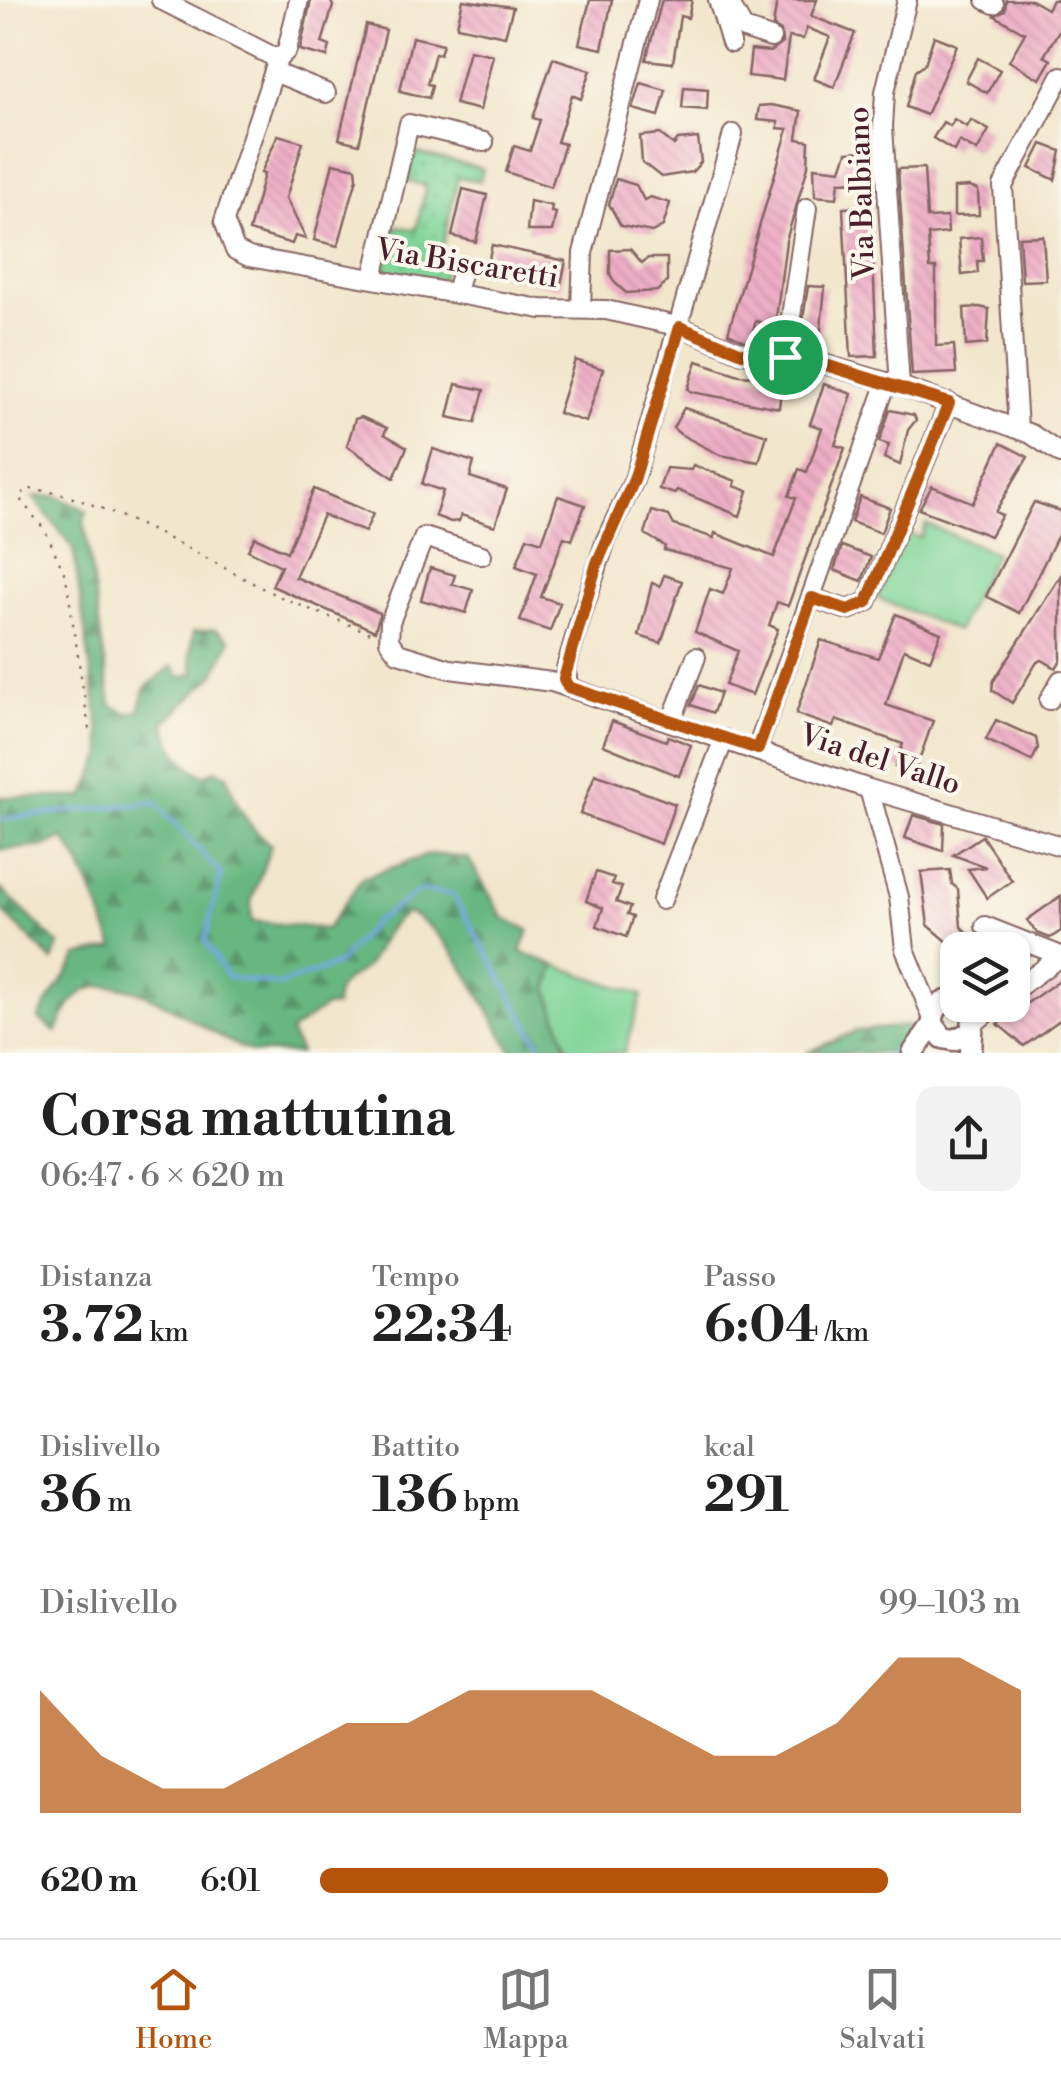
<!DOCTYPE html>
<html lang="it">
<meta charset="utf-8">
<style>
:root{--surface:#fff;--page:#f2f2f2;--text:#222;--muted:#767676;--line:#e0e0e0;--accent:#b45309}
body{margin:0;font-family:"Libre Bodoni",serif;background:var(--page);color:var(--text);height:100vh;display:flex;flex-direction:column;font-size:38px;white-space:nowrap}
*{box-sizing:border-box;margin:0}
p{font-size:32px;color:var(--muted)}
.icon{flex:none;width:55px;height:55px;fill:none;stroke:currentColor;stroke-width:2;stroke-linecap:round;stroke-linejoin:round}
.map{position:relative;height:1053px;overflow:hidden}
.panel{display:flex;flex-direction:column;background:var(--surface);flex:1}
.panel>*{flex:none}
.tools{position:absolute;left:940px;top:932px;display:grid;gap:20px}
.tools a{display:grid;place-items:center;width:90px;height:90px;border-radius:20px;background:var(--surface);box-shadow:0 2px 8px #0004;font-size:50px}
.pin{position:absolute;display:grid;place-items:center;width:85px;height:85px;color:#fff;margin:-42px;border:5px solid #fff;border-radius:50%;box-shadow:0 2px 10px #0007}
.round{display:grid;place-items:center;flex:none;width:105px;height:105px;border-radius:20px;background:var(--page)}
.headline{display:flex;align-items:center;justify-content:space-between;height:170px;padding:0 40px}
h1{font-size:55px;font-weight:700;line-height:75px}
.figures{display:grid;grid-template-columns:repeat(3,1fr);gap:15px;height:170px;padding:10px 40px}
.figures div{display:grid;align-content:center}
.figures b{font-size:50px;font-weight:700}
.figures small{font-size:28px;font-weight:400}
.figures p{font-size:28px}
.chart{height:280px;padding:20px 40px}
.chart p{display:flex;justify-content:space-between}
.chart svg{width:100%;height:180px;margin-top:10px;fill:var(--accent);opacity:.7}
ul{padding:0 40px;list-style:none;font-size:32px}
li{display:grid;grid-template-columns:160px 120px 1fr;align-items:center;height:75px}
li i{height:25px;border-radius:12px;background:var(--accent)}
.dock{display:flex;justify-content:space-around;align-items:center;height:140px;border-top:2px solid var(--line);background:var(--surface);font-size:28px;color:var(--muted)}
.dock a{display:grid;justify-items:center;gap:5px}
.dock .on{color:var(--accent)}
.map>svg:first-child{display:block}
</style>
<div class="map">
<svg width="1061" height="1053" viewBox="0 0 1061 1053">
<defs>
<pattern id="forest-firs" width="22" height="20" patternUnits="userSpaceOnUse" patternTransform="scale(2.5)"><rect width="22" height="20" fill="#68b781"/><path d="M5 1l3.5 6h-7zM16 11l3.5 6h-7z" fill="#58946a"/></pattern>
<pattern id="park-dots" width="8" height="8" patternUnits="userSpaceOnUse" patternTransform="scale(2.5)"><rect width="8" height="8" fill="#81d699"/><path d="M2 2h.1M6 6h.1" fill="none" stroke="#71b784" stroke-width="1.8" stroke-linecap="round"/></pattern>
<pattern id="building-back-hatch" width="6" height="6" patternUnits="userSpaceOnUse" patternTransform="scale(2.5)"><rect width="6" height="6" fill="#eeaec6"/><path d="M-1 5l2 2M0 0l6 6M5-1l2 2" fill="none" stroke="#ce95aa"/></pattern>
</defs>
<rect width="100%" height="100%" fill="#fbf7ec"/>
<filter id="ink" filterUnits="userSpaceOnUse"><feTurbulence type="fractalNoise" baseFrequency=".01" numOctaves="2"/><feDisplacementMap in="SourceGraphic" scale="20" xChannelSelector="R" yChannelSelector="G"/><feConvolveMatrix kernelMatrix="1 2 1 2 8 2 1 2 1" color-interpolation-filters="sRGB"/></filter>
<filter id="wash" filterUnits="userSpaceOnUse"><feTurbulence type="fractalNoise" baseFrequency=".0048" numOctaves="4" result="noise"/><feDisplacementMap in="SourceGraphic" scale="40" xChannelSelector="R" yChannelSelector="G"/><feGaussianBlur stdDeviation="2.25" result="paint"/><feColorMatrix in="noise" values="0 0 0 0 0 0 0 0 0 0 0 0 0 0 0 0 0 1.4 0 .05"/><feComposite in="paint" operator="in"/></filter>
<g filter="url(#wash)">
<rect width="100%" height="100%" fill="#f2e6cc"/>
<g fill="#81d699" stroke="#667a62" stroke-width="2.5">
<polygon points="926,524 995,553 957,631 877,598 906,533 920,538"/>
<polygon points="555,965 642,995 624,1053 569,1053 548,989"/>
</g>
<g fill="url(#forest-firs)" stroke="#596b56" stroke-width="2.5">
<path d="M 56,496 L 87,511 L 84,520 L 111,705 L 127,713 L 139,711 L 145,688 L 172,666 L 180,678 L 194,673 L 190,657 L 193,632 L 215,629 L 231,640 L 215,674 L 165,722 C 169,745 183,766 205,776 L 215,770 L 227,775 C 235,803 247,827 271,845 L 251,902 L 252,921 L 327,929 L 362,878 L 430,854 L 468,858 L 503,917 L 529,930 L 521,952 L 555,965 L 548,989 L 569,1053 L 513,1053 C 487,1012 452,929 407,913 C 385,925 381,944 368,964 C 357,980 336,975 335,1006 L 325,1007 L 290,1032 L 300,1053 C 286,1053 267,1053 253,1052 C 207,1038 140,971 89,989 C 71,996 64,1016 56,1032 L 39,1019 C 49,994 68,979 77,956 L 114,948 C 99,909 88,871 63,838 L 48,846 L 0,850 L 0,797 L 84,797 L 103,754 L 73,548 L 33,497 Z"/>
<polygon points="0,888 59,945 53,961 0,909"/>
<polygon points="917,1025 896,1053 806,1053 856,1031"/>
</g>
<polygon fill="url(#park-dots)" stroke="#667a62" stroke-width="2.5" points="414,152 483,169 480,181 458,177 442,249 446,262 442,281 383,271 396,226 416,230 426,186 407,181"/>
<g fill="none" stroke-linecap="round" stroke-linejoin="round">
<g stroke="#75a8e1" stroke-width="4">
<polyline points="0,819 155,802 221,874 205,941 227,977 279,985 338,964 374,922 421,890 453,895 545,1053"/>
<polyline points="888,1053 891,1053"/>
</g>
</g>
<g id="blocks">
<g fill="url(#building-back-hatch)">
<polygon points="311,0 330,0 333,6 322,43 330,46 327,57 300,50"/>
<polygon points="463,0 513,7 505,36 457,26"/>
<polygon points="590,0 612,0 602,49 579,44"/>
<polygon points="662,0 692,0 688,18 680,16 673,63 646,60"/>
<polygon points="777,0 817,0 811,16 855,33 834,87 814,79 830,37 807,28 803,39 789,37 783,80 748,76 751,50 770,52 782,43 781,31 773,26"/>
<polygon points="1006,0 1031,0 1047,9 1052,0 1061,0 1061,27 1044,56 1051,60 1040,79 1009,61 1025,33 995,16 1005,10"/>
<polygon points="366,25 386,30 359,144 339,139"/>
<polygon points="934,36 957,45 926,115 906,107 916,70 925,64"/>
<polygon points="412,37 443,44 440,54 435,53 427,84 432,85 429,98 400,91"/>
<polygon points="469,50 493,55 480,110 455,104"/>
<polygon points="553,58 591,70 581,99 572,95 557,142 565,144 551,187 506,172 514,146 530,151 540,120 533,118"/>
<polygon points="978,58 1000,70 987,93 966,81"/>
<polygon points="641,83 666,90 659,116 633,109"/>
<polygon points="684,87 708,89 707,110 682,108"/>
<polygon points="771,105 801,111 797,139 809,141 808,166 786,241 775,327 756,321 750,341 745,341 728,333 788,129 778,128 778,122 757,120 759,106"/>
<polygon points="954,119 967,127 971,120 989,130 977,151 959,141 954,151 933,138 943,122 950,126"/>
<polygon points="660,134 674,145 678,140 698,138 701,162 692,172 661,177 642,162 640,136"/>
<polygon points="278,135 303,142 286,198 306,239 295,236 292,244 249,231 264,174 261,173"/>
<polygon points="1042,144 1061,151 1055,180 1030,168"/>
<polygon points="864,151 866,181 839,182 837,198 815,196 814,167 841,170 847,152"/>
<polygon points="333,163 356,168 357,178 338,246 314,240"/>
<polygon points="924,168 927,218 947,217 948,233 928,235 930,268 936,268 936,346 954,345 956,373 912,375 898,169"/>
<polygon points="616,179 636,185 644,200 650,197 670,203 663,226 652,232 621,226 609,204"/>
<polygon points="969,187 978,190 979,215 954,216 954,188"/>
<polygon points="463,189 487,195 476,242 452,236"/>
<polygon points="530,201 552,206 551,212 556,213 552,231 527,231"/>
<polygon points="871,207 877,356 851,357 843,208"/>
<polygon points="1043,236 1046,280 1022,281 1019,237"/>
<polygon points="981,237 983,261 977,261 978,273 962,275 959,239"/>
<polygon points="492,245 566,261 560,288 486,271"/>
<polygon points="630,249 642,263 648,258 667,258 667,282 657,291 626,293 615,283 610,274 610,250"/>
<polygon points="808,286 825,287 819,350 799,346"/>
<polygon points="979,307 989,309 987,344 966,346 964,308"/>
<polygon points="575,360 603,369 586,422 558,413"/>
<polygon points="697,361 739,375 782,378 779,408 692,392 688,389"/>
<polygon points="456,384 484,390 475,423 448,417"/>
<polygon points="824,384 852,394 835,445 845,448 788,606 777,602 769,625 778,629 752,695 725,685 738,651 695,632 710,589 723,594 733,568 664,550 665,546 645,534 652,511 669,516 674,525 714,538 715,533 774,557 796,498 789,496 799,469 807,472 822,428 810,424"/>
<polygon points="684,408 767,435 759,462 720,455 680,434 673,428"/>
<polygon points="890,410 914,415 916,420 908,430 900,465 884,458 889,445 879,442"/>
<polygon points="361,417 387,428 384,434 407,447 394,478 347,446 355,419"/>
<polygon points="1001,443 1028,457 995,512 1002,515 990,536 919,509 932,486 973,503"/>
<polygon points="433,449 474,462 470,477 507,489 495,526 461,515 459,521 451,522 435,516 443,491 422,484"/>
<polygon points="693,465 736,481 734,486 748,491 740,516 677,490 675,494 659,489 666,468 691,470"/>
<polygon points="314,489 373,514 365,532 323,515 295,577 380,613 375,631 272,586 281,566 248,550 255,537 287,552"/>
<polygon points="558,496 585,505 572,540 564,537 541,597 560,603 550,631 520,621 537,574 516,566 527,537 542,542"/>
<polygon points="860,497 890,508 881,533 851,522"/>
<polygon points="1034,502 1061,511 1061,529 1019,613 986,596"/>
<polygon points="842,546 871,557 862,581 834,570"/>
<polygon points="430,568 455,575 452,584 473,590 466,613 421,600"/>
<polygon points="664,575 682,581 661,643 639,636 652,583 660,586"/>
<polygon points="1061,575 1061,660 1056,668 1042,660 1037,662 1012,703 992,690 993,682"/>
<polygon points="896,614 941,633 930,660 904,649 886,705 933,721 914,774 895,767 903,744 836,720 833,727 796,714 821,640 878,658"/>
<polygon points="699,685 720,693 713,713 691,705"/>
<polygon points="996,720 1036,738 1038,748 1032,761 986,740"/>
<polygon points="612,721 666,741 668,736 691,745 679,776 603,745"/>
<polygon points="595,774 675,804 661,844 580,814"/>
<polygon points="913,815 944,824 943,851 905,838"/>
<polygon points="982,836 1012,881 987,898 968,869 986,867 953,855"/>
<polygon points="950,870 952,884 958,889 961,927 968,933 955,948 928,925 921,872"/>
<polygon points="596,872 614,878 612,884 622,887 616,902 630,907 627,915 633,917 626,937 597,926 603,908 586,901"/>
<polygon points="1061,896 1061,931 1050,938 1037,933 1027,920"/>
<polygon points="1061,979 1061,1019 1024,1046 998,1024"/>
</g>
</g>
</g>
<g filter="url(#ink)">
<use href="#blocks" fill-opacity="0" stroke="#856563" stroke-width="2.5"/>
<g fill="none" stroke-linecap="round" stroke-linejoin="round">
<defs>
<g id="minor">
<polyline points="161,0 278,59 224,221 235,250 249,257 541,309 606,310 681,327 742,353 806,359 900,386 1031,434 1061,454"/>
<polyline points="718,0 731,43"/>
<polyline points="723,0 731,6 744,29 771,38"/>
<polyline points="986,0 994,4"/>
<polyline points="278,59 287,50 299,0"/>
<polyline points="274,72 326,93"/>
<polyline points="373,278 409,124 484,142"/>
<polyline points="456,293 462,269"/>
<polyline points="581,308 583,253 648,0"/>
<polyline points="785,357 807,208"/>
<polyline points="900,386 883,127 885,92 907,0"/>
<polyline points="1018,429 1003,186 1061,76"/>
<polyline points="482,555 424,537 390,622 389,641 398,653 450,669 552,682 869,789 1061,846"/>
<polyline points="812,598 848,610 867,602 949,403"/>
<polyline points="568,687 566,668 583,610 606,540 634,480 733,134"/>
<polyline points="1049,700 1061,680"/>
<polyline points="671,722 696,657"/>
<polyline points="757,749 887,382"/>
<polyline points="869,789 899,897 905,949 933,1019"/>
<polyline points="662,900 724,739"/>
<polyline points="985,926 1061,956"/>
<polyline points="1012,992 1061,956"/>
<polyline points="973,1024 996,1005"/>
</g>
<g id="major">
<path d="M 958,1000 C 942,998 932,1009 933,1024 L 943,1038 L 954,1040 L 969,1033"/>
<polyline points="967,1005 973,1015 971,1053"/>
<polyline points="913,1053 933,1024"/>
</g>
</defs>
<use href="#minor" stroke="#856563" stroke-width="22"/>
<use href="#major" stroke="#856563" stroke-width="25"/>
<path stroke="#856563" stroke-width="2.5" stroke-dasharray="2.5 8" stroke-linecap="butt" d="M 89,729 L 66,577 L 45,530 L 19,498 L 26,489 C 85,489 204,557 260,587 C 297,606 337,619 375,635"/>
<use href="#minor" stroke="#fff" stroke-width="18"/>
<use href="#major" stroke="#fff" stroke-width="20"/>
</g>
</g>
<g fill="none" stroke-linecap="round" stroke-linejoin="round" filter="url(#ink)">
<defs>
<polygon id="route" points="680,327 742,353 806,359 949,403 867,602 848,610 812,598 758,749 568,687 564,679 597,563 634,480"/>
</defs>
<use href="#route" stroke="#fff" stroke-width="20"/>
<use href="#route" stroke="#b45309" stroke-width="12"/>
</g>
<g text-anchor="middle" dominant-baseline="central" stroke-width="8" stroke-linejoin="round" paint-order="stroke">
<g font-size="30" fill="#4a1f2b" stroke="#fbf7ec">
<text transform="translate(862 193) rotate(-92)">Via Balbiano</text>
<text transform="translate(467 264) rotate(9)">Via Biscaretti</text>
<text transform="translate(880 760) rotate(18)">Via del Vallo</text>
</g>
</g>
</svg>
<div class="tools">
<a><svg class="icon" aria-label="layers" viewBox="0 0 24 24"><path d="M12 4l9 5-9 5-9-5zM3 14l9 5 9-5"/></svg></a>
</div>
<div class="pin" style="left:785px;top:357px;background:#1e9e55"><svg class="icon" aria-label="arrive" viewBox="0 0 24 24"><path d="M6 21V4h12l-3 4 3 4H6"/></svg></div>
</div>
<section class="panel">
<div class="headline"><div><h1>Corsa mattutina</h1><p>06:47 · 6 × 620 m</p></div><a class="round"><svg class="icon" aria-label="share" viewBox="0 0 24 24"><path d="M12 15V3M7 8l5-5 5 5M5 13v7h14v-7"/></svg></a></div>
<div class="figures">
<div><p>Distanza</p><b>3.72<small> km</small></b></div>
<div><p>Tempo</p><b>22:34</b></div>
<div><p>Passo</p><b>6:04<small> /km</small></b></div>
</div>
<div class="figures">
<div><p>Dislivello</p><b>36<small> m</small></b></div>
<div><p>Battito</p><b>136<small> bpm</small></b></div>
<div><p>kcal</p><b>291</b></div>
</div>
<div class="chart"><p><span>Dislivello</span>99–103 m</p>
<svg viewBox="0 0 160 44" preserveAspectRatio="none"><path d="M0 44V14L10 30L20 38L30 38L40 30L50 22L60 22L70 14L80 14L90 14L100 22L110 30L120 30L130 22L140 6L150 6L160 14V44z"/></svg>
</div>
<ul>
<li><b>620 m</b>6:01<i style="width:81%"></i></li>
</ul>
</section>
<nav class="dock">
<a class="on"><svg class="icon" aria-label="home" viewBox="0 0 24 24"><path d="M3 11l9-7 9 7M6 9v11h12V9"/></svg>Home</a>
<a><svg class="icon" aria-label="map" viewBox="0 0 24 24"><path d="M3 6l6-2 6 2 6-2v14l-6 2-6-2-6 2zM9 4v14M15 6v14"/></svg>Mappa</a>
<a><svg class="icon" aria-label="saved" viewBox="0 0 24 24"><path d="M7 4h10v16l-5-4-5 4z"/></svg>Salvati</a>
</nav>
